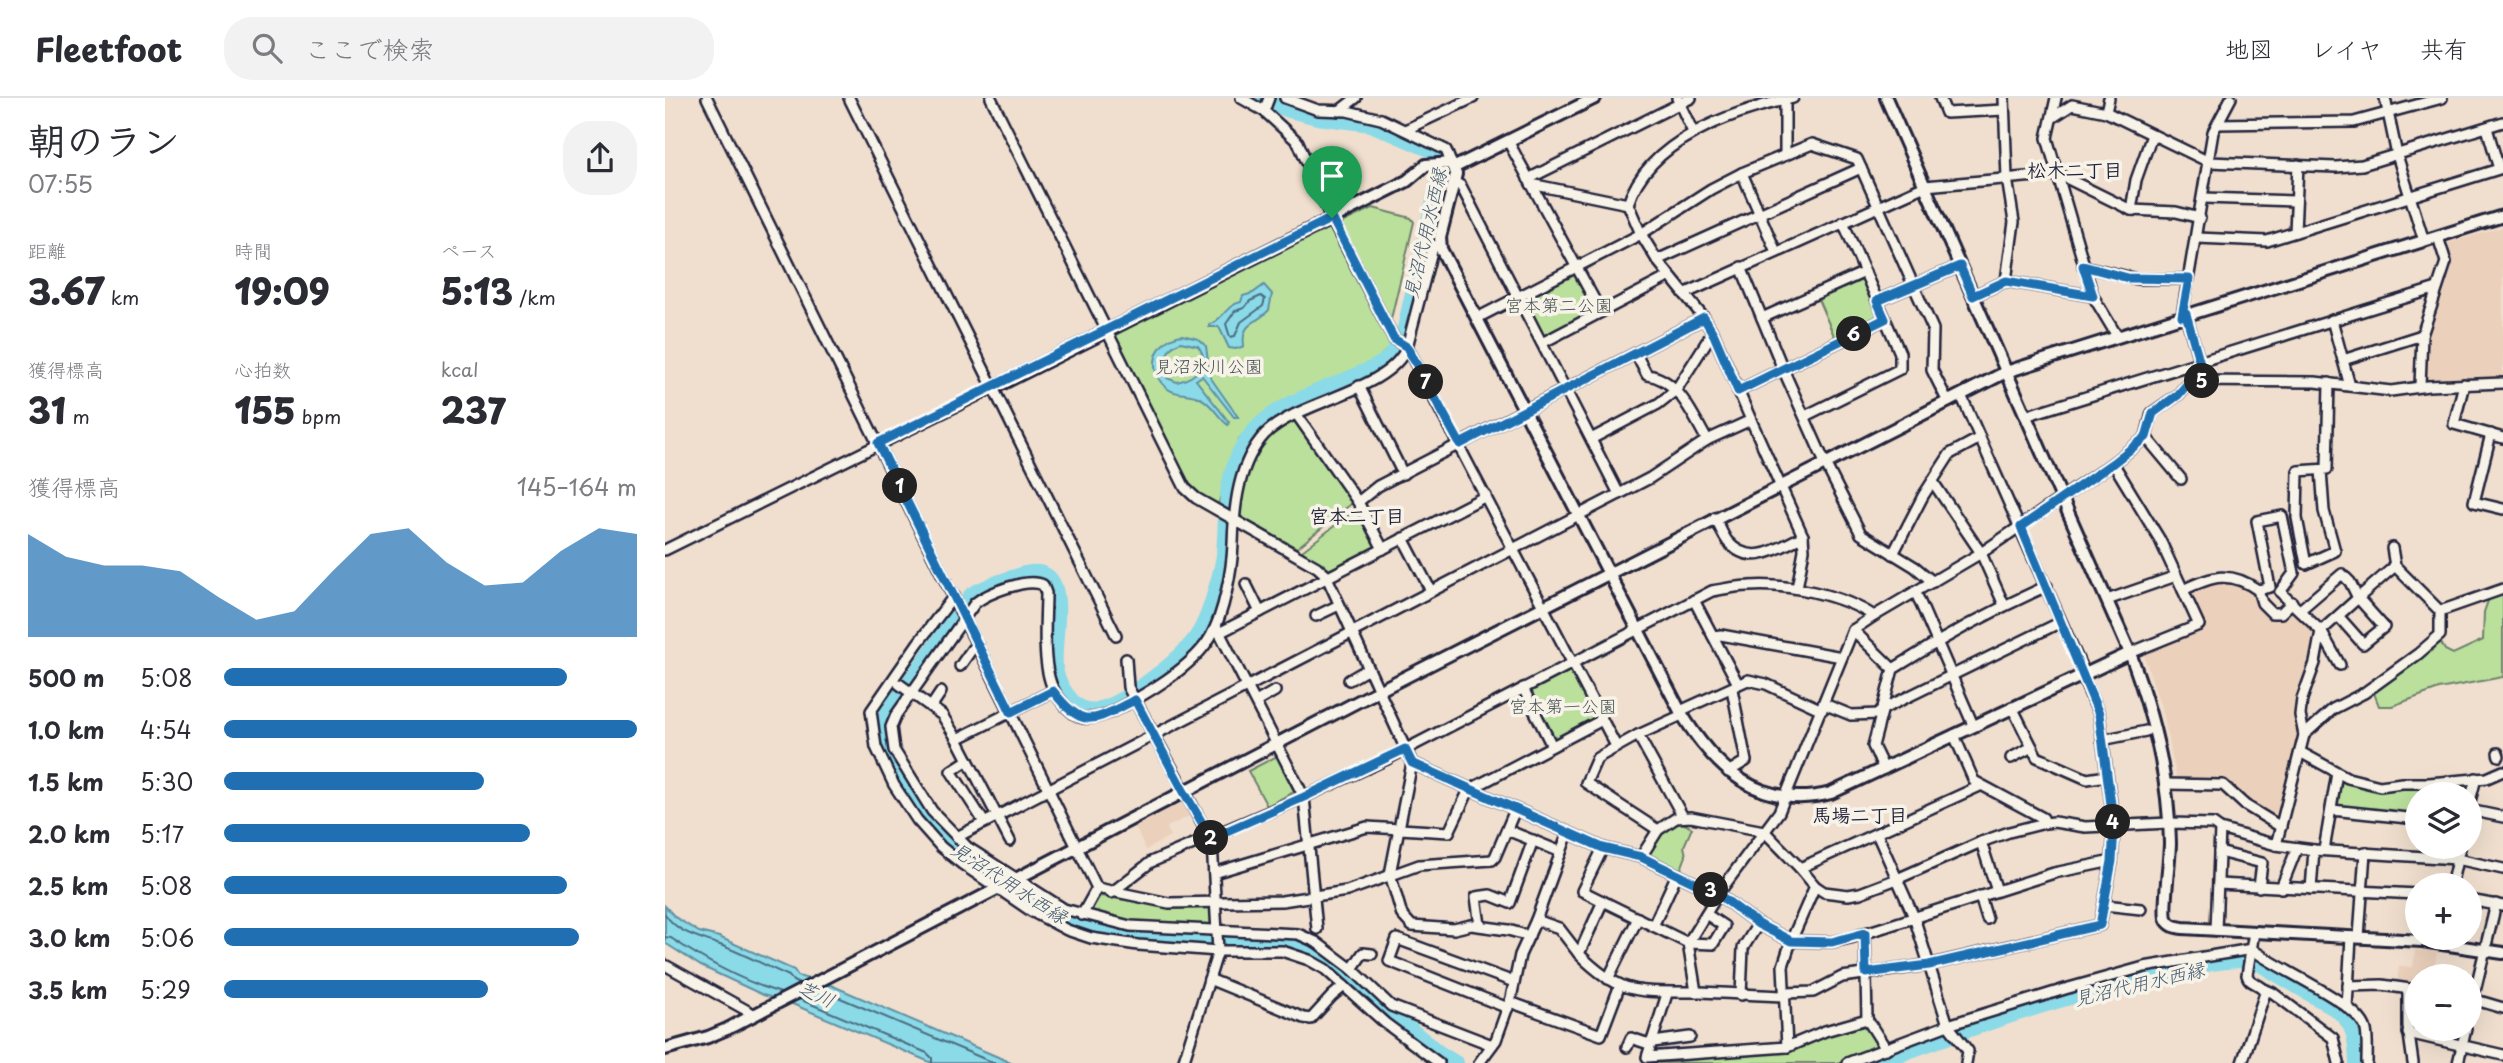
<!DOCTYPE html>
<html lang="ja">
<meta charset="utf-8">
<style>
:root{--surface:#fff;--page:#f2f2f3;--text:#2b2b33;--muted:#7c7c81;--line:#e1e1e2;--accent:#1f6fb2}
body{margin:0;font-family:"Playpen Sans","Klee One",sans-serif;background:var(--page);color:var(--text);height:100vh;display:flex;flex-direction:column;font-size:26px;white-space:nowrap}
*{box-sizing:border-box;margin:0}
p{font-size:23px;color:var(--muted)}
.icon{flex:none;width:38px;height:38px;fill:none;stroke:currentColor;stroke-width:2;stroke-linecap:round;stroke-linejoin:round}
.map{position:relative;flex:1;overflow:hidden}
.drawer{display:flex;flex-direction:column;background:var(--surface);width:665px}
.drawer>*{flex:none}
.controls{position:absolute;left:1740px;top:684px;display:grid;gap:14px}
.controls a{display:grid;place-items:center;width:77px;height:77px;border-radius:50%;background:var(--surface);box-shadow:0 7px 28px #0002;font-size:35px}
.pin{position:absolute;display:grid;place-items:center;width:60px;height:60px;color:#fff;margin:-72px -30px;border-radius:50% 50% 50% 0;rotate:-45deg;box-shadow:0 0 7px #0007}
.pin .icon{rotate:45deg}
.km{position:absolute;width:35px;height:35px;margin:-18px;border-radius:50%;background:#222;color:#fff;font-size:19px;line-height:35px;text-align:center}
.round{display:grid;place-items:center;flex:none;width:74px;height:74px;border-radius:28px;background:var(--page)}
.head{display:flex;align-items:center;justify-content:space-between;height:119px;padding:0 28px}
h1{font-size:38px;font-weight:800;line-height:52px}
.stats{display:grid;grid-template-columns:repeat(3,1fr);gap:10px;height:119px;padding:7px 28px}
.stats div{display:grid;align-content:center}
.stats b{font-size:35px;font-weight:800}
.stats small{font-size:19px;font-weight:400}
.stats p{font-size:19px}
.chart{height:196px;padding:14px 28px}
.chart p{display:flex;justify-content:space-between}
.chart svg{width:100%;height:126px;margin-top:7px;fill:var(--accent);opacity:.7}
ul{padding:0 28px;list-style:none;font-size:23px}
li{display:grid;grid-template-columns:112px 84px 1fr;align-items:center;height:52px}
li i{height:18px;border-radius:9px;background:var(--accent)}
header{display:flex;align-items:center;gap:42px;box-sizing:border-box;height:98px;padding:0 35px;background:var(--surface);border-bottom:2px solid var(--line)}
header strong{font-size:33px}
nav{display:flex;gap:38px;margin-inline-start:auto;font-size:24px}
.search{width:490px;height:63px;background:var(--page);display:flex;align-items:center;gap:18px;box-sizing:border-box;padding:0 24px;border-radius:28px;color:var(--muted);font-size:26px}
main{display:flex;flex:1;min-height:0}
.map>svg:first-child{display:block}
</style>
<header>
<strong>Fleetfoot</strong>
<div class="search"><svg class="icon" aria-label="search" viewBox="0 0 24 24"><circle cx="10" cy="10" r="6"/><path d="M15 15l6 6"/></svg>ここで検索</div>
<nav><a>地図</a><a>レイヤ</a><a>共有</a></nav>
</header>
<main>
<section class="drawer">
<div class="head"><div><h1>朝のラン</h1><p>07:55</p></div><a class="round"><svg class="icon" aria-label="share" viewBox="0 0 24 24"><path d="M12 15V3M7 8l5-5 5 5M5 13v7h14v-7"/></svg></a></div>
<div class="stats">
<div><p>距離</p><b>3.67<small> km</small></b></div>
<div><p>時間</p><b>19:09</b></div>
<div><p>ペース</p><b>5:13<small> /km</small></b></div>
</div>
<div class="stats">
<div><p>獲得標高</p><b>31<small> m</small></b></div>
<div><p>心拍数</p><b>155<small> bpm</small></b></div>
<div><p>kcal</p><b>237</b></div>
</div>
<div class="chart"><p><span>獲得標高</span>145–164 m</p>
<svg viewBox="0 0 160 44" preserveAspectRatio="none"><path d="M0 44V8L10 16L20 19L30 19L40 21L50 30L60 38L70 35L80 21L90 8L100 6L110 18L120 26L130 25L140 14L150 6L160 8V44z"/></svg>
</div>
<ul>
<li><b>500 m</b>5:08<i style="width:83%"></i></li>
<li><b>1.0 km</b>4:54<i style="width:100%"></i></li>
<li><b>1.5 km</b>5:30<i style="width:63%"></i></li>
<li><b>2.0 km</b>5:17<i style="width:74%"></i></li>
<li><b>2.5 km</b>5:08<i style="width:83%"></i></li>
<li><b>3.0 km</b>5:06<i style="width:86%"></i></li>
<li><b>3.5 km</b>5:29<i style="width:64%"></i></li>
</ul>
</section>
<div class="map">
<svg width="1838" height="965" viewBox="0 0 1838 965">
<rect width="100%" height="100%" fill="#f0dfce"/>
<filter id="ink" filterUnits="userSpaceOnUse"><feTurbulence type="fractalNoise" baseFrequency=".0143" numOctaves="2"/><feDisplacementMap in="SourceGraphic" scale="14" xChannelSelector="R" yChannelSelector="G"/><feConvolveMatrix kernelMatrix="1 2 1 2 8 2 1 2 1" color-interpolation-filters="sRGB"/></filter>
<g filter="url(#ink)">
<g fill="#ebd1bc">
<polygon points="1838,129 1838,282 1774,282 1760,285 1758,282 1758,246 1785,166 1779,146"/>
<polygon points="1544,483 1571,483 1589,492 1605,517 1630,511 1653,537 1642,581 1636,637 1616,719 1613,720 1579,701 1562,682 1513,681 1511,678 1499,619 1478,555 1479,553 1537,530 1522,495"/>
<polygon points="518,704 528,716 502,729 505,738 481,752 470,729"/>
<polygon points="1750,852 1772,854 1768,878 1752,878 1752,888 1732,884 1734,868 1748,869"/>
</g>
<g fill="#bae09c" stroke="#6e816c" stroke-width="2">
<polygon points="708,110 746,120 749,124 726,221 724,222 676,131 678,124"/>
<polygon points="667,125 728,245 712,262 615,305 594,319 574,341 553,407 532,395 514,373 446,234"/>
<polygon points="909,174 930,211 929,213 880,238 877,238 859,202 860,199"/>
<polygon points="1195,180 1199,180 1214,216 1213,220 1170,240 1152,199"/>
<path d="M 627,323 L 631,324 L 687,402 L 686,406 L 632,450 L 574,419 L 573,415 C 578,388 584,358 604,338 C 610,332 620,328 627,323 Z"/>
<polygon points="690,412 694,413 712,447 711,450 665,474 638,456 637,453"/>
<path d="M 1838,497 L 1838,579 L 1774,591 L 1727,608 L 1714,608 L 1709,595 C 1719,586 1730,580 1741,571 C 1752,561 1761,549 1774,541 L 1780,552 L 1788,556 L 1818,542 L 1819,514 L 1824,500 Z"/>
<polygon points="905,572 932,619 931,623 892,643 888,642 864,596 865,591"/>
<polygon points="612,658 631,693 602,708 583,673"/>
<polygon points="1678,680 1693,686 1806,686 1804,696 1752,696 1752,717 1672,709 1670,705 1675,681"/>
<polygon points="1016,724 1027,730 1019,748 1021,758 1015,774 983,760 982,756 1001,731"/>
<polygon points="435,798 505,809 545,808 548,811 549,829 454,823 423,813"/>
<polygon points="1201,925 1217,948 1178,965 983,965 1034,958 1104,955 1124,952 1159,936"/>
</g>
<g fill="#8bdae8" stroke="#6190a3" stroke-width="2" fill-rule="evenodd">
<path d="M 599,187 L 607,196 L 604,212 C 590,227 576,224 579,248 L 571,251 L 564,250 L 554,229 L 544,229 L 544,227 C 558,222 561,207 576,204 L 578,198 L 588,195 Z"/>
<path d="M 517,237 L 533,241 L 541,248 L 545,279 L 573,319 L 569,319 L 537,278 L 531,282 L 564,324 L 563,327 C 553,320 547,305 535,300 C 525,294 512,298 503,291 C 480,274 489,241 517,237 ZM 516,244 L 533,248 C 547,266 530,280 512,284 L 502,280 C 499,264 499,250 516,244 Z"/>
<polygon points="0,808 10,819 34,834 54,839 129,872 133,878 168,888 347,965 267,965 125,905 98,897 36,868 0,845"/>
</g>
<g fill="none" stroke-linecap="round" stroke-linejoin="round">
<g stroke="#4c6c80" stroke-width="2">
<polygon points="596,198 600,201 598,208 576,224 570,238 565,239 561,226 570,213 579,210 585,203"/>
<path d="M 0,816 C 12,835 34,839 52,846 C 76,854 100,868 124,878 L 128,883 L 134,886"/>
<path d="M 0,839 L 6,840 C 40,863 77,883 116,895"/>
<polyline points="154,891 329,965"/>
<polyline points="134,901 262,955 267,960 267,965"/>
</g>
<polyline stroke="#6190a3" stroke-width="2.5" points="311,303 325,296"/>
<g stroke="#8bdae8" stroke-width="14">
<path d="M 594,0 L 624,13 L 652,20 L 706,27 L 764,52 L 774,57 L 777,63 L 739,230 C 735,242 730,253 720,262 C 713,268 701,272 692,276 C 654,294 604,306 580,343 C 558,376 561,418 558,456 C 557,466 554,477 551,487 C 540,530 531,545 496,573 C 478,587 455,605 432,611 C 423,613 415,610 408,603 C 400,594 393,583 391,571 C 387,536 414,455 350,478 C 334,483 320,488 306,496 L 222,614 L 218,623 L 216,639 L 219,655 L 262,722 L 282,744 L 307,764 L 394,818 L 414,828 L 473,838 L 616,844 L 633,848 L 668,866 L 774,954 L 792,965"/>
<path d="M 1214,965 C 1308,929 1402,897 1500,876 C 1528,870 1562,860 1590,864 L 1672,913 C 1690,928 1690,943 1691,965"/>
</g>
<defs>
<g id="minor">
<polyline points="42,0 432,790 504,805 617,803 682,793 754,767 827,762 830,759 850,712"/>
<polyline points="184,0 451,537"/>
<polyline points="326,0 520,390 531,400 652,469 661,477 747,665 725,776 737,817 747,828 789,831 806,827 843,832 864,838"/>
<polyline points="576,0 599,13"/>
<path d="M 604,0 L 599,13 L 633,44 L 666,120 L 729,241 L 742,249 C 723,294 634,302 600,336 C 573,365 569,409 568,446 C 567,472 559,515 546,538 C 529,569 477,599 446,614 C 420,626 410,621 393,599 C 375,576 381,524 381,495 L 378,487 C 363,479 323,495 310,505 L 231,617 L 226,629 L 229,652 L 267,713 L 302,749 L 399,811 L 465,828 L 633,836 L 651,844 L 687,871 L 726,908 L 827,947"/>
<polyline points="620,0 653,12 682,13 716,21 781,52 786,65"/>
<polyline points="1012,0 1028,34"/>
<polyline points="1275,0 1281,15 1339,12"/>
<polyline points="1339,0 1342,80 1349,124 1341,183"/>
<polyline points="1391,0 1382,40 1428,198 1452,238"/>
<polyline points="1720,0 1732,57 1759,143"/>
<polyline points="1120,2 1120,57"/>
<polyline points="674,13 691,0"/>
<polyline points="1441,14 1444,0"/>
<polyline points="1387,20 1407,7 1441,14 1544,64 1671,69 1697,67 1838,24"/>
<polyline points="1553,26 1689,24 1777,0"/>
<polyline points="742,31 808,0"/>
<polyline points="843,43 936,214"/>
<polyline points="1077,75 1111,154"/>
<polyline points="863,81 1026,0"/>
<polyline points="789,84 796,88 954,396"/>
<polyline points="866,86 963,106"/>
<polyline points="1539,100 1631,103"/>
<polyline points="1466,112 1471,82 1487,37"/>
<polyline points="1630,134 1633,67"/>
<polyline points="1532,140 1602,143 1834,71 1822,30"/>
<polyline points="775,146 768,149 742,249 951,648"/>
<polyline points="992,162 1196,70"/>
<polyline points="1418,168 1472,181 1524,181"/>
<polyline points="1076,169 1118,271 1160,365 1196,436 1250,469 1268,484"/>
<polyline points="1019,196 1260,88 1393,76 1466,112 1511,114 1535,120"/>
<polyline points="1308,198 1341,183 1428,198"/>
<polyline points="1212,203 1295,168"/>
<polyline points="1521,217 1540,283"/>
<polyline points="1517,218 1548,34 1566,0"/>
<polyline points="812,220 976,136 1046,91 1077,75 1147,46 1192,61 1268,231 1267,272 1283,304"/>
<polyline points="1097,220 1200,174"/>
<polyline points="1667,222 1685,288"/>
<polyline points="877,245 1005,178"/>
<path d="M 971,256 L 982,277 C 1013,280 1028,318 1042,342"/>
<polyline points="1678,262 1757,237"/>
<polyline points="1799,286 1789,326 1838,340"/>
<polyline points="694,288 738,376"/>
<polyline points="1755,288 1757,237 1781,164 1773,139"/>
<polyline points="1073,293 1220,221"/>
<polyline points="1296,297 1419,575"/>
<polyline points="632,317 693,404 718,451"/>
<polyline points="1140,318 1235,271 1235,255 1178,124"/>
<polyline points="1360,318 1772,190"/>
<polyline points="1086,322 1138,438 1139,452 1132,490"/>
<polyline points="1826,336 1809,404 1838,411"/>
<polyline points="1481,339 1516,381"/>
<polyline points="928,340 993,306 1011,292 1044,240 1049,237"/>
<polyline points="1448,365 1495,442 1534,527 1465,555"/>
<polyline points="1656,372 1659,413 1670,453 1641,466 1632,420 1633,373 1662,371 1664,285"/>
<polyline points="1268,384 1316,455 1339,507"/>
<polyline points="693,404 713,388 1039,220"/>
<path d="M 1050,420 C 1054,427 1058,438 1063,444 C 1086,470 1114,450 1138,438"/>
<polyline points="738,440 766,493"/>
<polyline points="0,452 328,290"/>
<polyline points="1228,456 1258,398 1285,356 1315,340"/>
<polyline points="581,486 595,514"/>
<path d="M 1518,492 C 1547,478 1565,472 1593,492 L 1597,505 L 1607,515 L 1616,515 L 1627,504"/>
<polyline points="1251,495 1308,627"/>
<polyline points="289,498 253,545 206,613 211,649 229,687 252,722 276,749 297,766 366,813 402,832 426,840 473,847 553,853 617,853 644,862 660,871 720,925 774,965"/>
<polyline points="1029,502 1073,586"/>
<polyline points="1442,502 1511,478"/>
<polyline points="1635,512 1677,476 1685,484 1693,500 1730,468"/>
<polyline points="1775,513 1838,491"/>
<polyline points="651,518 674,507"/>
<polyline points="1674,519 1698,546 1719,529 1693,500 1656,533 1675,567"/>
<polyline points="551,528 639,699 652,831"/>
<polyline points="1188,532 1228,571"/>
<polyline points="554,535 821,398"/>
<polyline points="1048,538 1056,537 1177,559"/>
<polyline points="461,561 463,589 547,744 553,853 518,965"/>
<polyline points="295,568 307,551 313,548"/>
<polyline points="684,582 703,571"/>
<polyline points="234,586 277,617 292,641 345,743"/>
<polyline points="858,590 887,648"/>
<polyline points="591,604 610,593"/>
<polyline points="1159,606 1186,617 1215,616"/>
<polyline points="266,609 276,594"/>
<polyline points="1347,609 1372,659 1422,681 1442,678"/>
<polyline points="1216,612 1396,524"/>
<polyline points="1015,613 1083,582 1101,586 1157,612"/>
<polyline points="973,637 1018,719"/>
<polyline points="1289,637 1309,683 1378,720 1380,725"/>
<polyline points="1639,637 1668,611 1699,595 1753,556 1775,537 1775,513 1730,468 1727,450"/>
<polyline points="292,641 388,593"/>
<polyline points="1437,642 1481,633"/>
<polyline points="1635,654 1683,680 1715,688 1737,685 1764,685 1822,680 1838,673"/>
<polyline points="1833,655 1834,658"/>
<polyline points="1346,660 1367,649"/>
<polyline points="303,662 286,673 319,724"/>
<polyline points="747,665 938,750 976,759 1053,796 1093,826 1126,843 1167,844 1185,840 1389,775 1447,763"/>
<path d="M 1219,671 L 1208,648 L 1228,571 C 1277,540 1328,512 1382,488"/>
<polyline points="1063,674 1081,663 1067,591"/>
<polyline points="1500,686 1558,687 1580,707 1616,729"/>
<polyline points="1804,707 1811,680"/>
<polyline points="1667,712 1752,721"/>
<polyline points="1804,712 1838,719"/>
<polyline points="842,732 896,754"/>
<polyline points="993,732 921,685 932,660 973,637 1017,617"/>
<polyline points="1212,736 1249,819 1283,927 1303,953 1301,965"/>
<path d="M 292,739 L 985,380 L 1042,342 L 1086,322 L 1049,237 L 1039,220 L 992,162 L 976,136 L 963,106 C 983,42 1068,13 1128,0"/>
<polyline points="1316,744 1332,793"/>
<polyline points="1611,747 1649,752 1792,761 1838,771"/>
<polyline points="938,750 917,793 1023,845 1048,846 1059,828 1041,816"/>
<polyline points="1659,752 1672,675"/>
<polyline points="1554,754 1597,765 1594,789"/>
<polyline points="976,759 993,732 1011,720 1026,719 1099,733 1135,770 1150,788 1159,794 1183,797 1195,795 1232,781 1316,744 1344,734 1380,725 1389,724 1420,729 1504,725 1548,726 1555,731 1611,747 1639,637 1635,617 1637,601 1650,565 1656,533 1615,494 1629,475 1617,418 1592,423 1605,489 1593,492"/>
<polyline points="1135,770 1315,688"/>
<polyline points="549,775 702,729 784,734 804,692 937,622"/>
<polyline points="1553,786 1752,796"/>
<polyline points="1786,788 1795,749"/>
<polyline points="1616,790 1632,750"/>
<polyline points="1646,791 1649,752"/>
<path d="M 446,795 L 486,764 L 639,699 L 720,662 L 1047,493 C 1059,491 1072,488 1084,488 C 1122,485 1177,497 1209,518"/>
<polyline points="1315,798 1322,821"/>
<polyline points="1804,802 1838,808"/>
<path d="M 938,803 L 914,856 C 958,900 975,893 1033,894 C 1062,895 1091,897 1120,898"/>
<polyline points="1439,807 1476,811"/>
<polyline points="417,817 432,790"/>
<polyline points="871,822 894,830 914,856"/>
<polyline points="815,827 811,799 825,797 845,805 868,742"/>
<polyline points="988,828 1012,776"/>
<polyline points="1551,832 1555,731"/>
<polyline points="1694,839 1700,754"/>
<polyline points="0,867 90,917"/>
<polyline points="687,871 698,855 707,856"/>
<polyline points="544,881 639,920 646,921 667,898 679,888"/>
<polyline points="943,881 973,820"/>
<polyline points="1683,888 1717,887 1752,892"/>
<polyline points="1599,891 1608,895 1668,940 1674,965"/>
<polyline points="1743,891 1743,929 1748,965"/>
<polyline points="1031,894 1023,845 1053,796 1114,714 1188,532 1209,518 1316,455 1448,365 1481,339 1487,315 1513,297 1525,283 1650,284 1726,293 1763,288 1838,285"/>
<polyline points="1120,895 1148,894 1177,879 1263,867 1435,827 1447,763 1449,728 1434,616 1416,576"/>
<polyline points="1002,896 982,959 1122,949 1160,933 1202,921 1200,835"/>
<polyline points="1076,897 1078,850 1093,826"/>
<polyline points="1804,900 1838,910"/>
<polyline points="845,904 936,937 955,887"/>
<polyline points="1682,909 1686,839"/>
<polyline points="843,910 724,863 732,841 849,884"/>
<polyline points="1804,918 1831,806"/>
<polyline points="1202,921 1221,951"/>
<polyline points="1743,935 1838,957"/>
<polyline points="962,949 966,940 981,945 1025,939"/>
<polyline points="1122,949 1118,868 1126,843 1150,788"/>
<polyline points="814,965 831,942 846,900 855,857 871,822 903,735"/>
<path d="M 1182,965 L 1283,927 L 1400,891 L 1479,869 L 1587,851 C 1609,870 1696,905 1701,932 C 1703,943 1702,954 1702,965"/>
<path d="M 1577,965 L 1600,895 C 1598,885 1584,887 1582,877 L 1589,834"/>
<polyline points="1793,965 1801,931"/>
</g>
<g id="tertiary">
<path d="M 1221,0 L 1465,555 C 1488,616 1504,679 1505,745 C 1505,760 1498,810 1501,820 C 1504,828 1511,829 1518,830 L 1757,843 L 1838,855"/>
<polyline points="788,70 930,0"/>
<path d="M 328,290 L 742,83 L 761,67 L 786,65 L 791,76 L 775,139 L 776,151 L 1015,613 C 1049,670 1095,713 1166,695 L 1465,555"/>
<polyline points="0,951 43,939 62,931 715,592 1341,274 1838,118"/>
</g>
</defs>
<use href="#minor" stroke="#22223b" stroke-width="14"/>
<use href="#tertiary" stroke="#22223b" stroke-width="16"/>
<use href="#minor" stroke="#f7f3e8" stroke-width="9"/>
<use href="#tertiary" stroke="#f7f3e8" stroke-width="10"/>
</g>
</g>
<g fill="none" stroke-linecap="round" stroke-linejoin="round" filter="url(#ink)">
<defs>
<path id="route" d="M 667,120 L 729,241 L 742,249 L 795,346 L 1039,220 L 1049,237 L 1073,293 L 1220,221 L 1212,203 L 1295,168 L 1308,198 L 1341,183 L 1428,198 L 1418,168 L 1463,180 L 1524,181 L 1517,218 L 1521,216 L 1540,283 L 1525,283 L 1513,297 L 1488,315 L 1481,339 L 1448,365 L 1356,429 L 1434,616 L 1449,729 L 1447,763 L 1435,827 L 1264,867 L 1201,875 L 1200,835 L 1167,844 L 1126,843 L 1093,826 L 1053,796 L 976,759 L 938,750 L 747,665 L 740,651 L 639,699 L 546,740 L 519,694 L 470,602 C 428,622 420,634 388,593 L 346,614 L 213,345 Z"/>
</defs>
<use href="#route" stroke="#fff" stroke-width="14"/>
<use href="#route" stroke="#1f6fb2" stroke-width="9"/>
</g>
<g text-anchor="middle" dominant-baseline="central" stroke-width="7" stroke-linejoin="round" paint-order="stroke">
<g font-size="18" fill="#485253" stroke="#f7f3e8">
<text x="894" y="206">宮本第二公園</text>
<text x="544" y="267">見沼氷川公園</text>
<text x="898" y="607">宮本第一公園</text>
</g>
<g font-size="19" font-weight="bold" fill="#22223b" stroke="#f7f3e8">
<text x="1410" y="71">松木二丁目</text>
<text x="692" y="417">宮本二丁目</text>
<text x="1195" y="716">馬場二丁目</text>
</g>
<g font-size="19" font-style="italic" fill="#42596f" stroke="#f7f3e8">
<text transform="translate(759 135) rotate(-77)">見沼代用水西縁</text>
<text transform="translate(345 784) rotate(33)">見沼代用水西縁</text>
<text transform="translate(1474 885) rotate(-13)">見沼代用水西縁</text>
<text transform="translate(152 895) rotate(25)">芝川</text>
</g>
</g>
</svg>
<div class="controls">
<a><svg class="icon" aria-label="layers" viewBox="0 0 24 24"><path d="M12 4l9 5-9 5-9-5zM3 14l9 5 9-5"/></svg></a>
<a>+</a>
<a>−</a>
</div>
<div class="pin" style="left:667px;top:120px;background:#1e9e55"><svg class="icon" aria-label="arrive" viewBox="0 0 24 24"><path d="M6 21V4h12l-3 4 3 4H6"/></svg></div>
<b class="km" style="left:235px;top:388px">1</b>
<b class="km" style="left:546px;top:740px">2</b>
<b class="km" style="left:1046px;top:792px">3</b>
<b class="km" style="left:1448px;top:724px">4</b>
<b class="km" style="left:1537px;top:283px">5</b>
<b class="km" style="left:1189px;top:236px">6</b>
<b class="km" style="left:761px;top:284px">7</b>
</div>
</main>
